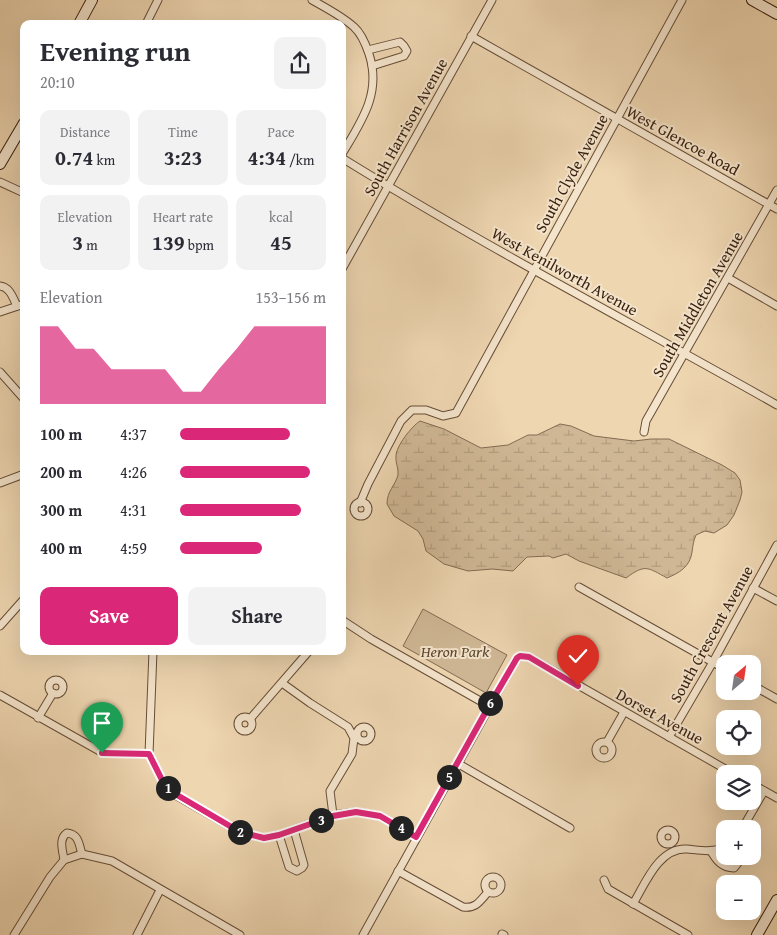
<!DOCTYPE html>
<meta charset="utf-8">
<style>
:root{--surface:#fff;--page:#f2f2f3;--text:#2b2b33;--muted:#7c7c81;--accent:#db2777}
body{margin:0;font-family:"Gentium Book Plus",serif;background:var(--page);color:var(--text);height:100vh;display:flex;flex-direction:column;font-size:19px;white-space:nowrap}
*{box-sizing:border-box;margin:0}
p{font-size:16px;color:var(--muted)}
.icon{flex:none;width:28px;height:28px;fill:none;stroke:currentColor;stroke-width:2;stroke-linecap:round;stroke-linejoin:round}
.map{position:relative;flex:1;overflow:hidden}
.side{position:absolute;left:20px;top:20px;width:326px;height:635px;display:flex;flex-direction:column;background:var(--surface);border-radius:10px;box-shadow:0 5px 20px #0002}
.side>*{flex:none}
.needle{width:32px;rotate:29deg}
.fabs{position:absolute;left:716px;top:655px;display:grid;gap:10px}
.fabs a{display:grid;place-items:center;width:45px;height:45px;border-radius:10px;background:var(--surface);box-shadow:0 5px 20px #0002;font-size:25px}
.pin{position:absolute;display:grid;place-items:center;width:42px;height:42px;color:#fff;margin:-51px -21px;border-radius:50% 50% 50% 0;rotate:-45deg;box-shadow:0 0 5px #0007}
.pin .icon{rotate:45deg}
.km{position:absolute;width:25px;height:25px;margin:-12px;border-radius:50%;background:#222;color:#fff;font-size:14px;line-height:25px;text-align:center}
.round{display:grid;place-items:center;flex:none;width:52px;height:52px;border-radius:10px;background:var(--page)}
.overview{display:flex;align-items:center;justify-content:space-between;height:85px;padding:0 20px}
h1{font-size:28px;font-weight:700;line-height:38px}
.stats{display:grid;grid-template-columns:repeat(3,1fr);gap:8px;height:85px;padding:5px 20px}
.stats div{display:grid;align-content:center;border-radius:10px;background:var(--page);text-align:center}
.stats b{font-size:21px;font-weight:700}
.stats small{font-size:14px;font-weight:400}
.stats p{font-size:14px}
.chart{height:140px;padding:10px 20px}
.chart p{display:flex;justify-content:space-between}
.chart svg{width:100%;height:90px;margin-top:5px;fill:var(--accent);opacity:.7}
.primary-button{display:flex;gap:10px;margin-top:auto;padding:10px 20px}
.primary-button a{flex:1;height:58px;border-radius:10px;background:var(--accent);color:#fff;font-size:20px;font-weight:700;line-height:58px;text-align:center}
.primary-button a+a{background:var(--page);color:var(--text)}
ul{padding:0 20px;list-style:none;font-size:16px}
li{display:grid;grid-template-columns:80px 60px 1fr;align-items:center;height:38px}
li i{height:12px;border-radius:6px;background:var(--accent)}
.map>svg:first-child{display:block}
</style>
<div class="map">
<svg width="777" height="935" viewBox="0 0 777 935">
<defs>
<pattern id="wetland-marsh" width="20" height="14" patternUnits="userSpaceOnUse" patternTransform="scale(1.25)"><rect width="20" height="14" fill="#cfb795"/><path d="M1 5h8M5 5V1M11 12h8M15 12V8" fill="none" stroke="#b29d7f"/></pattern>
</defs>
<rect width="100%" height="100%" fill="#eed6b1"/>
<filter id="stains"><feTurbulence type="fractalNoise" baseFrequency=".004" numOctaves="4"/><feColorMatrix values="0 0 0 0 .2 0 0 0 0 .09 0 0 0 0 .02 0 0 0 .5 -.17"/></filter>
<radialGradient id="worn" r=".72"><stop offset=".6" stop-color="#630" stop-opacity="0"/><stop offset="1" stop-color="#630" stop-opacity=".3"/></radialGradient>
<path fill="url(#wetland-marsh)" stroke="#836b51" d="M 420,421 L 444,429 L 481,448 L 508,445 L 528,435 L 537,435 L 560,424 L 571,426 L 594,436 L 634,441 L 651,439 L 669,439 L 722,465 L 735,473 L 740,480 L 742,492 L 740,500 L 734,515 L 727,525 L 714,533 L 705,531 L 696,535 C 693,542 693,546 692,552 C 690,567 679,573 667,578 C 647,567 645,564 626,578 L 579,561 L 566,554 L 553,558 L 549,556 L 527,557 L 513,571 L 492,569 L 468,571 L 444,564 L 426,551 L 423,539 L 418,531 L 394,516 L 387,504 C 387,491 395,486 398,475 C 399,469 395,462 396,456 C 396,446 412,426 420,421 Z"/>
<polygon fill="#cfb795" stroke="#836b51" points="423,609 507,655 486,693 403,646"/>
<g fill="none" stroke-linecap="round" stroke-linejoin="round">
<defs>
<g id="minor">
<path d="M 312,0 C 326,8 342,16 354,27 C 361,33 366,45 369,54 C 382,93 361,122 342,154"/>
<polyline points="146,24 158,0"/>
<polyline points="471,36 777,209"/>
<polyline points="368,50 400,42 404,46 407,51 404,56 372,66"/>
<path d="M 342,158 C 484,246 632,323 777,405"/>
<polyline points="0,182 24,193"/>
<polyline points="342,269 492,0"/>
<polyline points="728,278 777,306"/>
<path d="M 0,286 C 10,287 13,298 17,306"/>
<polyline points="0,312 24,304"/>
<polyline points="0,372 24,399"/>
<polyline points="644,432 646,421 777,190"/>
<polyline points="0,483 24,474"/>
<circle cx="361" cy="509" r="7"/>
<polyline points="360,503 368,484 401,421 412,410 426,410 443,416 456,413 682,0"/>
<polyline points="579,587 725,669"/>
<polyline points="753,588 777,601"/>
<polyline points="342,620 371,639 489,706"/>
<polyline points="0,626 24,599"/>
<polyline points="153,651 149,754 162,780 172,793 240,832 264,838 279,835 333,815 356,812 380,816 416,837"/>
<circle cx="56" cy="687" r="7"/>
<polyline points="282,683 310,703 348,727 354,738 352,754 330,791 333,815"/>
<polyline points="752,685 777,699"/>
<polyline points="0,695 103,753 149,754"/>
<circle cx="245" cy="724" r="7"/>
<polyline points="38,718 53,693"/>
<polyline points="250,719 309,651"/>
<circle cx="364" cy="734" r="7"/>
<polyline points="669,737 713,662 777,545"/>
<circle cx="604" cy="750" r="8"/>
<polyline points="607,742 624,712"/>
<polyline points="457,763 570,828"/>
<polyline points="752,784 777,798"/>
<polyline points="742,829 764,791"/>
<circle cx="668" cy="837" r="7"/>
<polyline points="279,835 289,867 297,871 302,868 304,865 294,830"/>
<path d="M 711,851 C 716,860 722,868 734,868 L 738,863 L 736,856"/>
<polyline points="64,860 82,854 112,861 240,935"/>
<path d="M 64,860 C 63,851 58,839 67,833 C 79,834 79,845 82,854"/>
<path d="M 398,871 L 463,907 C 476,909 480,901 488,892"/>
<circle cx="493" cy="885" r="8"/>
<polyline points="604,880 608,889 688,935"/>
<path d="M 633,904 C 645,884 659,847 687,849 C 699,850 713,853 725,847"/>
<polyline points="502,934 504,935"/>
<polyline points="14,935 50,877 64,860"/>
<polyline points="137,935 160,890"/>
<polyline points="363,935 515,661 520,656 529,657 734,774"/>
</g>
<g id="secondary">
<polyline points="752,0 777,14"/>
<polyline points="79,24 92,0"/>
<polyline points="0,164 24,123"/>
<polyline points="757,935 777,900"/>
</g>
</defs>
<use href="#minor" stroke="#654d36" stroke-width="9"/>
<use href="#secondary" stroke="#371f0d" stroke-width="12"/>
<use href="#minor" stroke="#f4e4cc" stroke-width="7"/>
<use href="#secondary" stroke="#f4e4cc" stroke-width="10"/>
</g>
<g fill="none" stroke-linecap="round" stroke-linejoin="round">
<defs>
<polyline id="route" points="102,753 149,754 162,780 172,792 240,832 264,838 279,835 333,816 356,812 380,816 416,837 489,706 517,658 520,656 529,657 578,686"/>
</defs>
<use href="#route" stroke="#fff" stroke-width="10"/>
<use href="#route" stroke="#db2777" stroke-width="6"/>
</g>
<g text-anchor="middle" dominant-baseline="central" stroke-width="4" stroke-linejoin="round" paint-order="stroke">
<g font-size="16" fill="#371f0d" stroke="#f4e4cc">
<text transform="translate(405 127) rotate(-61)">South Harrison Avenue</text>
<text transform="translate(683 140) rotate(29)">West Glencoe Road</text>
<text transform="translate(571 173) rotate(-61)">South Clyde Avenue</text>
<text transform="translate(565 271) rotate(29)">West Kenilworth Avenue</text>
<text transform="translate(697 304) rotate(-60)">South Middleton Avenue</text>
<text transform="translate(711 634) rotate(-61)">South Crescent Avenue</text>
<text transform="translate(660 716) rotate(29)">Dorset Avenue</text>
</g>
<g font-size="16" font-style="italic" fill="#5d452f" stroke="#f4e4cc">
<text x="455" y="651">Heron Park</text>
</g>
</g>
<rect width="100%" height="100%" filter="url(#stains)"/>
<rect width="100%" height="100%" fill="url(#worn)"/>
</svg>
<div class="fabs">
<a><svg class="needle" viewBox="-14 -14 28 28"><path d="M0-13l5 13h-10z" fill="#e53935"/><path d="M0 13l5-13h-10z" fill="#7c7c81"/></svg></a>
<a><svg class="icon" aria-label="locate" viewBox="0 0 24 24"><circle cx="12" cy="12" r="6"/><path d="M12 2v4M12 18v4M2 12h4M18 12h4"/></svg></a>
<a><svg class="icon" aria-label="layers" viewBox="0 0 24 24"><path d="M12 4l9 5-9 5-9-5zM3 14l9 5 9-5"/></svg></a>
<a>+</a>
<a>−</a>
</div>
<div class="pin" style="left:102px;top:753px;background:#1e9e55"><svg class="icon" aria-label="arrive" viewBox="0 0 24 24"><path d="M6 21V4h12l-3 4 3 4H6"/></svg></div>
<div class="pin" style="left:578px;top:686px;background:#d93025"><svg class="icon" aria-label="check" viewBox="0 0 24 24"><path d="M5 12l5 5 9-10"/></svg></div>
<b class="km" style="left:168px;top:788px">1</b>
<b class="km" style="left:240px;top:832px">2</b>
<b class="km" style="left:321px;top:820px">3</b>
<b class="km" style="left:401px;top:828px">4</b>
<b class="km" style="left:449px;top:777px">5</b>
<b class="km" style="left:490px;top:703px">6</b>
<section class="side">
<div class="overview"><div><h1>Evening run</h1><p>20:10</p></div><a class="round"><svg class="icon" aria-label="share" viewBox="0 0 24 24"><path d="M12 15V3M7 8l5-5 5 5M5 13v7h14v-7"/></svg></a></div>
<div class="stats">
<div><p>Distance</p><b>0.74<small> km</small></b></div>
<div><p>Time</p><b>3:23</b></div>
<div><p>Pace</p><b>4:34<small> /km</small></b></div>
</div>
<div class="stats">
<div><p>Elevation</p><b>3<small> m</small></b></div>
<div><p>Heart rate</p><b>139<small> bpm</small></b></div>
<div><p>kcal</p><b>45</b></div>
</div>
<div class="chart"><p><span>Elevation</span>153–156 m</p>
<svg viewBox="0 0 160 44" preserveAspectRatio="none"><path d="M0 44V6L10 6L20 17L30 17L40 27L50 27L60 27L70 27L80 38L90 38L100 27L110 17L120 6L130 6L140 6L150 6L160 6V44z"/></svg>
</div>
<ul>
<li><b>100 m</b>4:37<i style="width:75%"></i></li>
<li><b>200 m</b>4:26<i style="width:89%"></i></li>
<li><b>300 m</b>4:31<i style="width:83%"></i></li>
<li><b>400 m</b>4:59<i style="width:56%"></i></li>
</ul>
<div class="primary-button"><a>Save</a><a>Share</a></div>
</section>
</div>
